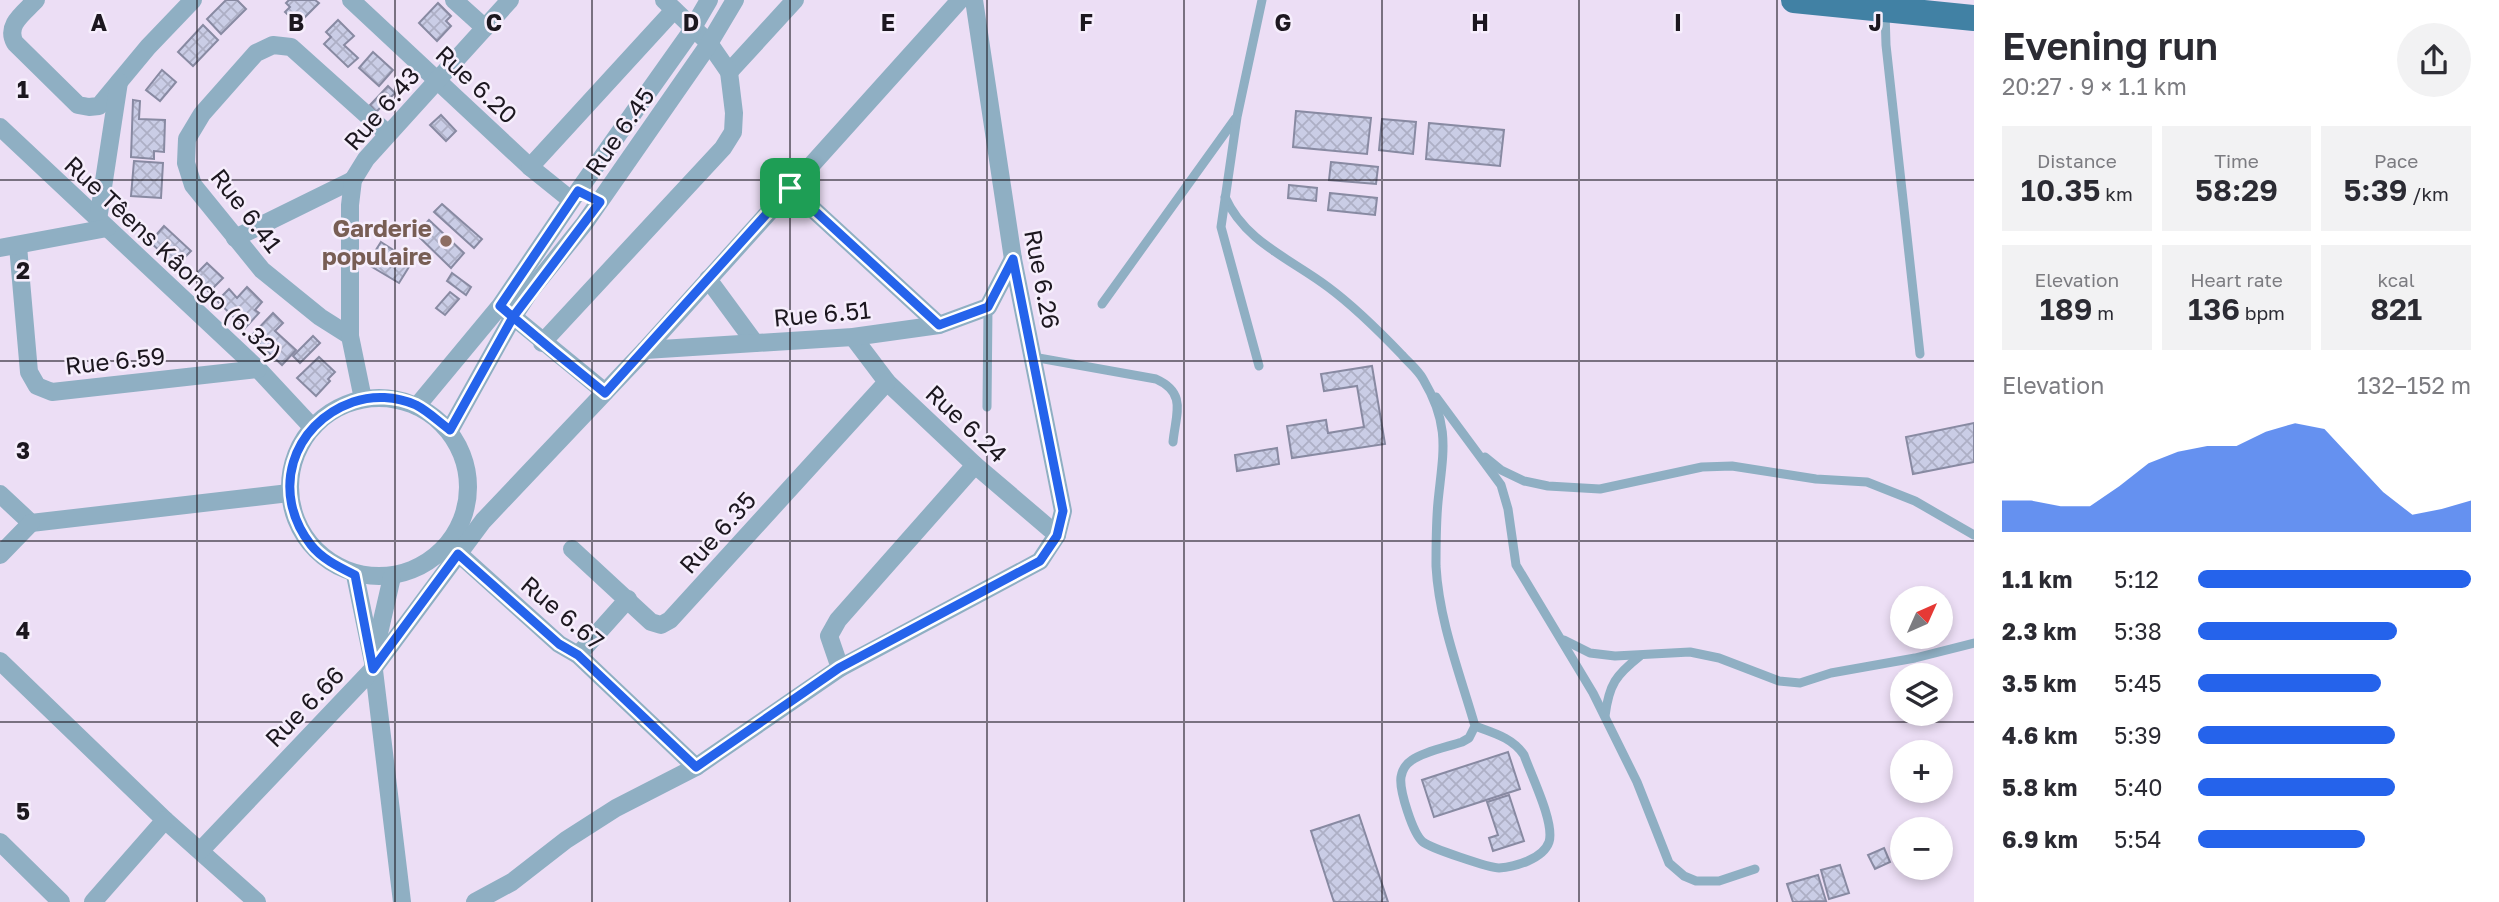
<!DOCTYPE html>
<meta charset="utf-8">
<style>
:root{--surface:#fff;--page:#f2f2f3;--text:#2b2b33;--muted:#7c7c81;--accent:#2563eb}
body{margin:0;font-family:"Golos Text",sans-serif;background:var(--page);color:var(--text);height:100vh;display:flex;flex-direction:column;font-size:26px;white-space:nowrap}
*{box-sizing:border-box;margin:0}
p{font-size:23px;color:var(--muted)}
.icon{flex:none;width:38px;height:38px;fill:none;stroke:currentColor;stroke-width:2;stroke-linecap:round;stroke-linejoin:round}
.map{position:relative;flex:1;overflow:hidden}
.sheet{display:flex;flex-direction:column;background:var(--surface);width:525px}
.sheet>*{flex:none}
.needle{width:46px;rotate:45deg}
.buttons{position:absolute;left:1890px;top:586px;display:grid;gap:14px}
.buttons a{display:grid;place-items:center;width:63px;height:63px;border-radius:50%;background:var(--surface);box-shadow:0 4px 10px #0003;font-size:35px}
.pin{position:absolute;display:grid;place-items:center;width:60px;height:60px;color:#fff;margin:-30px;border-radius:14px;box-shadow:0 4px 10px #0006}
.round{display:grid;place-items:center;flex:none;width:74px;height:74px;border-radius:37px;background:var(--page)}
.head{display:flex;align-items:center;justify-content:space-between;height:119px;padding:0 28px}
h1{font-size:38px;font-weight:600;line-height:52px}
.figures{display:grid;grid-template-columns:repeat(3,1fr);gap:10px;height:119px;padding:7px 28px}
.figures div{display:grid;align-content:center;border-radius:0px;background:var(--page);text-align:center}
.figures b{font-size:30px;font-weight:600}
.figures small{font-size:19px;font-weight:400}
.figures p{font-size:19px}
.chart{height:196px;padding:14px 28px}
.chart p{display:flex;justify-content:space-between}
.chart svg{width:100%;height:126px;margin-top:7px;fill:var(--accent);opacity:.7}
ul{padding:0 28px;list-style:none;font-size:23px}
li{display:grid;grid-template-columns:112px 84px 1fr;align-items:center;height:52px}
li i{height:18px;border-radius:9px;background:var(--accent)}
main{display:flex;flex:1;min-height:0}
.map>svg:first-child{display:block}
</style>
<main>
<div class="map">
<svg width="1974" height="902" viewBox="0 0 1974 902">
<defs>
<pattern id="building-cross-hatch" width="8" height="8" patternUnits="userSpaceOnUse" patternTransform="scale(1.75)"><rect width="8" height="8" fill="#cacde6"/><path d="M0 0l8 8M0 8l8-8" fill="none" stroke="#adafc5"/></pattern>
</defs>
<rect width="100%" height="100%" fill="#ecdef5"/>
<g fill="url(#building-cross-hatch)" stroke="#888aa2" stroke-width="2">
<polygon points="226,0 237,0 246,9 221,34 207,19"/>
<polygon points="289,0 315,0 319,3 298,24 285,12 290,7 286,3"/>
<polygon points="438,3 451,16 446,21 451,26 437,41 419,23"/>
<polygon points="338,20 354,36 344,45 358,58 348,67 324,44 331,37 326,32"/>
<polygon points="203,25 218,40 193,66 178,52"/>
<polygon points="373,52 393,70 379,86 359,68"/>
<polygon points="162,70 176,82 160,101 146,90"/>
<polygon points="388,86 395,93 376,112 370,105"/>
<polygon points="133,100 140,101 139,119 165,120 164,152 154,151 154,159 131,157"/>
<polygon points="1296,111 1371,118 1367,154 1293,147"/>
<polygon points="441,115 456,131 446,141 430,125"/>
<polygon points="1382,119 1416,122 1413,154 1379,150"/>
<polygon points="1429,123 1504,130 1500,166 1426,159"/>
<polygon points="134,161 163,163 161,198 131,196"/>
<polygon points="1331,162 1378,167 1376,184 1329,180"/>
<polygon points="1289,185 1317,188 1316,201 1288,198"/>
<polygon points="1330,193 1377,198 1375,215 1328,210"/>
<polygon points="442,204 482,239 474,248 434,212"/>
<polygon points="429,220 464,253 451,268 416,234"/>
<polygon points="164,226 191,251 176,266 150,242"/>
<polygon points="381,242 412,262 399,283 367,264"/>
<polygon points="207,263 223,278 209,292 193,277"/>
<polygon points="452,273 471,287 466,295 447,281"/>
<polygon points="247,287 262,302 255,310 259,313 245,328 217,301 229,289 237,298"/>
<polygon points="450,292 459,299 445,315 436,308"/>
<polygon points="273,313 283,323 275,331 296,350 282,365 251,336"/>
<polygon points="313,336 320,343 300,363 293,356"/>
<polygon points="319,357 335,372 328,379 330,381 316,396 297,378"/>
<polygon points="1372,366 1385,444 1292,458 1287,426 1326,420 1328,433 1364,427 1357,386 1324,391 1321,374"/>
<polygon points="1974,423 1974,462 1913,474 1906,437"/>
<polygon points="1277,448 1279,464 1237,471 1235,455"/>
<polygon points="1508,752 1520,789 1434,817 1422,780"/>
<polygon points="1509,795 1524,841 1493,851 1489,838 1498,835 1487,802"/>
<polygon points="1359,815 1388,902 1334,902 1330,890 1311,831"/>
<polygon points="1884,848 1890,862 1875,869 1868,855"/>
<polygon points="1840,865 1849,893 1829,899 1821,870"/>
<polygon points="1818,875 1826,901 1793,902 1787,884"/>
</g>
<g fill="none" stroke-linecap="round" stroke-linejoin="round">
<g stroke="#8fafc3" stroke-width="9">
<polyline points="1885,11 1886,45 1920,354"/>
<path d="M 1225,197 C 1245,242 1291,259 1328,287 C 1355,307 1379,331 1402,355 C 1409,363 1418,370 1423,379 C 1451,426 1443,452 1438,502 C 1436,523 1436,546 1436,566 C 1439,621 1460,674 1475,726 C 1494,733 1513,738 1524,755 C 1531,775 1555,823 1549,842 C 1543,859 1515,867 1499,868 C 1490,868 1430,848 1423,842 C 1413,834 1399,790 1401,777 C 1402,771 1406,764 1412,760 C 1425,751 1447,747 1462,742 L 1469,738 L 1475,726"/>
<polyline points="1102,304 1235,119"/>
<path d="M 1033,357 L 1156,379 C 1187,393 1176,413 1173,442"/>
<polyline points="1259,366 1221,227 1237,117 1262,0"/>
<polyline points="1436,397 1501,485 1508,509 1516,565 1593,693 1637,782 1669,863 1684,876 1696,881 1719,881 1755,869"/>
<polyline points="987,407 988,307"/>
<polyline points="1485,457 1501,470 1524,481 1548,486 1600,489 1702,467 1732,466 1816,479 1867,482 1915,501 1974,535"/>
<polyline points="1564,640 1590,653 1615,656 1690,652 1719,658 1779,681 1800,683 1831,673 1915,658 1974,643"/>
<path d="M 1605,716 C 1609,684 1616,675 1640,656"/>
</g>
<g stroke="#8fafc3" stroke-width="18">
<path d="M 36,0 C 24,13 5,25 15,43 L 78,105 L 89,107 L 99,106 L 148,47 L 193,0"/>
<polyline points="351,0 530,167 571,200"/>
<polyline points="454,0 485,28"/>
<polyline points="729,72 795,0"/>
<polyline points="0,127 258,369 312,427"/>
<polyline points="530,167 674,10"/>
<polyline points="790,188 939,325"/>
<polyline points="98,220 119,82"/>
<polyline points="235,238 353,180"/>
<polyline points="18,246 29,372 37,386 52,392 258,369"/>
<polyline points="0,248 107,228"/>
<polyline points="708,279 755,343"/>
<polyline points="505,310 605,392"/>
<polyline points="350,336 320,317 262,270 193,185 186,163 187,139 202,114 256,53 273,45 291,47 388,134"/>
<polyline points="853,337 887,382 975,465 1057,535"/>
<polyline points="542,343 723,148 733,132 734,113 729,72 709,43 664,0"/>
<polyline points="645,350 853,337 939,325 988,307 1013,259"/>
<circle cx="379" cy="487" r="89"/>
<polyline points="363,399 350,336 350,205 353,180 366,159 510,0"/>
<polyline points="417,406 500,306 578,191 688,36 709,0"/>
<polyline points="450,430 513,317 530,291 584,224 707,47 735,0"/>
<polyline points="0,494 31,523"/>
<polyline points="31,523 289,493"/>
<polyline points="572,549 651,622 661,625 670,620 887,382"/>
<polyline points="459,554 559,644 578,655 696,767"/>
<polyline points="0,555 31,523"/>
<polyline points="355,575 373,662 402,902"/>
<polyline points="374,655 392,577"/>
<polyline points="578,655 628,599"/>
<polyline points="0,661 165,820 257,902"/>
<polyline points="840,668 829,636 838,620 975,465"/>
<polyline points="0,842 61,902"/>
<polyline points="201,850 373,669 483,521 645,350 960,0"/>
<polyline points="93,902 165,820"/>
<polyline points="475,902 512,882 566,840 616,808 696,767 840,668 1040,561 1057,535 1063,511 1013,259 974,0"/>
</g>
<polyline stroke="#4181a4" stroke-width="26" points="1794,0 1974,18"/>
</g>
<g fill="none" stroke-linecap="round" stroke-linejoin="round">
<defs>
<path id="route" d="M 790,188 L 605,393 C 569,364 534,335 500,306 L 578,191 L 600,202 L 513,317 L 450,430 C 439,422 428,411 416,405 C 396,396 373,395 353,402 C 291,424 270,493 311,545 C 322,559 339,567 355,575 L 373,669 L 458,554 L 559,644 L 578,655 L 696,767 L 839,668 L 1040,561 L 1057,536 L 1063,511 L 1013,259 L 988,307 L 939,325 L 790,188"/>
</defs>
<use href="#route" stroke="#fff" stroke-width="14"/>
<use href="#route" stroke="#2563eb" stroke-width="9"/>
</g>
<path fill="none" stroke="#1c171f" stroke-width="2" stroke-opacity="0.55" d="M 197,0 L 197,902M 395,0 L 395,902M 592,0 L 592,902M 790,0 L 790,902M 987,0 L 987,902M 1184,0 L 1184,902M 1382,0 L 1382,902M 1579,0 L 1579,902M 1777,0 L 1777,902M 0,180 L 1974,180M 0,361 L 1974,361M 0,541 L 1974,541M 0,722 L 1974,722"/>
<circle fill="#8d6e63" stroke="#f6eefc" stroke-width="2.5" cx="446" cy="241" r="7"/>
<g text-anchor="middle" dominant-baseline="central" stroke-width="5" stroke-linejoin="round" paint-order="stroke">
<g font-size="24" fill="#1c171f" stroke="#f6eefc">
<text transform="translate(477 84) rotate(43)">Rue 6.20</text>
<text transform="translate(381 108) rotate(-49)">Rue 6.43</text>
<text transform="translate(619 131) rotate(-55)">Rue 6.45</text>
<text transform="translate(247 210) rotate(52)">Rue 6.41</text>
<text transform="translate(174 258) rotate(43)">Rue Têens Kâongo (6.32)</text>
<text transform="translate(1043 279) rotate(79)">Rue 6.26</text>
<text transform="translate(822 313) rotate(-5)">Rue 6.51</text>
<text transform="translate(115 360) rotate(-6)">Rue 6.59</text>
<text transform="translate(967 423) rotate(43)">Rue 6.24</text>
<text transform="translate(717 532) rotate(-48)">Rue 6.35</text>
<text transform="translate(563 612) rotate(40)">Rue 6.67</text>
<text transform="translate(304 706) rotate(-46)">Rue 6.66</text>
</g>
<g font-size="24" font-weight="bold" fill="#785e54" stroke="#f6eefc" text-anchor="end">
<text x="432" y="227">Garderie<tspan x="432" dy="28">populaire</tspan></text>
</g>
</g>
<g font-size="23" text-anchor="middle" font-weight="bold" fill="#1c171f" stroke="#f6eefc" stroke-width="5" stroke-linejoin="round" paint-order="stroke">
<text x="99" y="31">A</text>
<text x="296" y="31">B</text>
<text x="494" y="31">C</text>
<text x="691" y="31">D</text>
<text x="888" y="31">E</text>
<text x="1086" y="31">F</text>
<text x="1283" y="31">G</text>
<text x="1480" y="31">H</text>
<text x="1678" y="31">I</text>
<text x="1875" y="31">J</text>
<text x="23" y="98">1</text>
<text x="23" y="279">2</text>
<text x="23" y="459">3</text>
<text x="23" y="639">4</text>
<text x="23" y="820">5</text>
</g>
</svg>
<div class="buttons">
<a><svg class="needle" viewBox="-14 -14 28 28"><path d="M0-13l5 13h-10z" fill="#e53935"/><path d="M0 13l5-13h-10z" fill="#7c7c81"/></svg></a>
<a><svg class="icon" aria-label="layers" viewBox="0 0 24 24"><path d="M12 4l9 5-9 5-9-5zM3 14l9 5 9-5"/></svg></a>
<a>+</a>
<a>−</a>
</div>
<div class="pin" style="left:790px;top:188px;background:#1e9e55"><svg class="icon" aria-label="arrive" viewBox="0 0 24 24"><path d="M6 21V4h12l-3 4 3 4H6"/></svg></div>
</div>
<section class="sheet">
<div class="head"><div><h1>Evening run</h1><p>20:27 · 9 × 1.1 km</p></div><a class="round"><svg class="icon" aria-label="share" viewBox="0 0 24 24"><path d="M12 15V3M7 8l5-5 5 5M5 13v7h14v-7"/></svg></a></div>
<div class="figures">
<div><p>Distance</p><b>10.35<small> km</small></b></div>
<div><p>Time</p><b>58:29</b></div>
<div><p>Pace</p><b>5:39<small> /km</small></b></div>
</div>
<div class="figures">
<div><p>Elevation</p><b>189<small> m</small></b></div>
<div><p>Heart rate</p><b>136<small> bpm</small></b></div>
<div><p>kcal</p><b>821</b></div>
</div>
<div class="chart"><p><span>Elevation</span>132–152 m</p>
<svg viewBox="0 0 160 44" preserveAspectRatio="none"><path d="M0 44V33L10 33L20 35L30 35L40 28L50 20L60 16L70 14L80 14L90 9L100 6L110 8L120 19L130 30L140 38L150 36L160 33V44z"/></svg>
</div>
<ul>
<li><b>1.1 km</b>5:12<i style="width:100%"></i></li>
<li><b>2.3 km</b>5:38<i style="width:73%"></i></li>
<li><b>3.5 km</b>5:45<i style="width:67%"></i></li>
<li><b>4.6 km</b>5:39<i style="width:72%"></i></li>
<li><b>5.8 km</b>5:40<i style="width:72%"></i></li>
<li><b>6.9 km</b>5:54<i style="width:61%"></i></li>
</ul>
</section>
</main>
